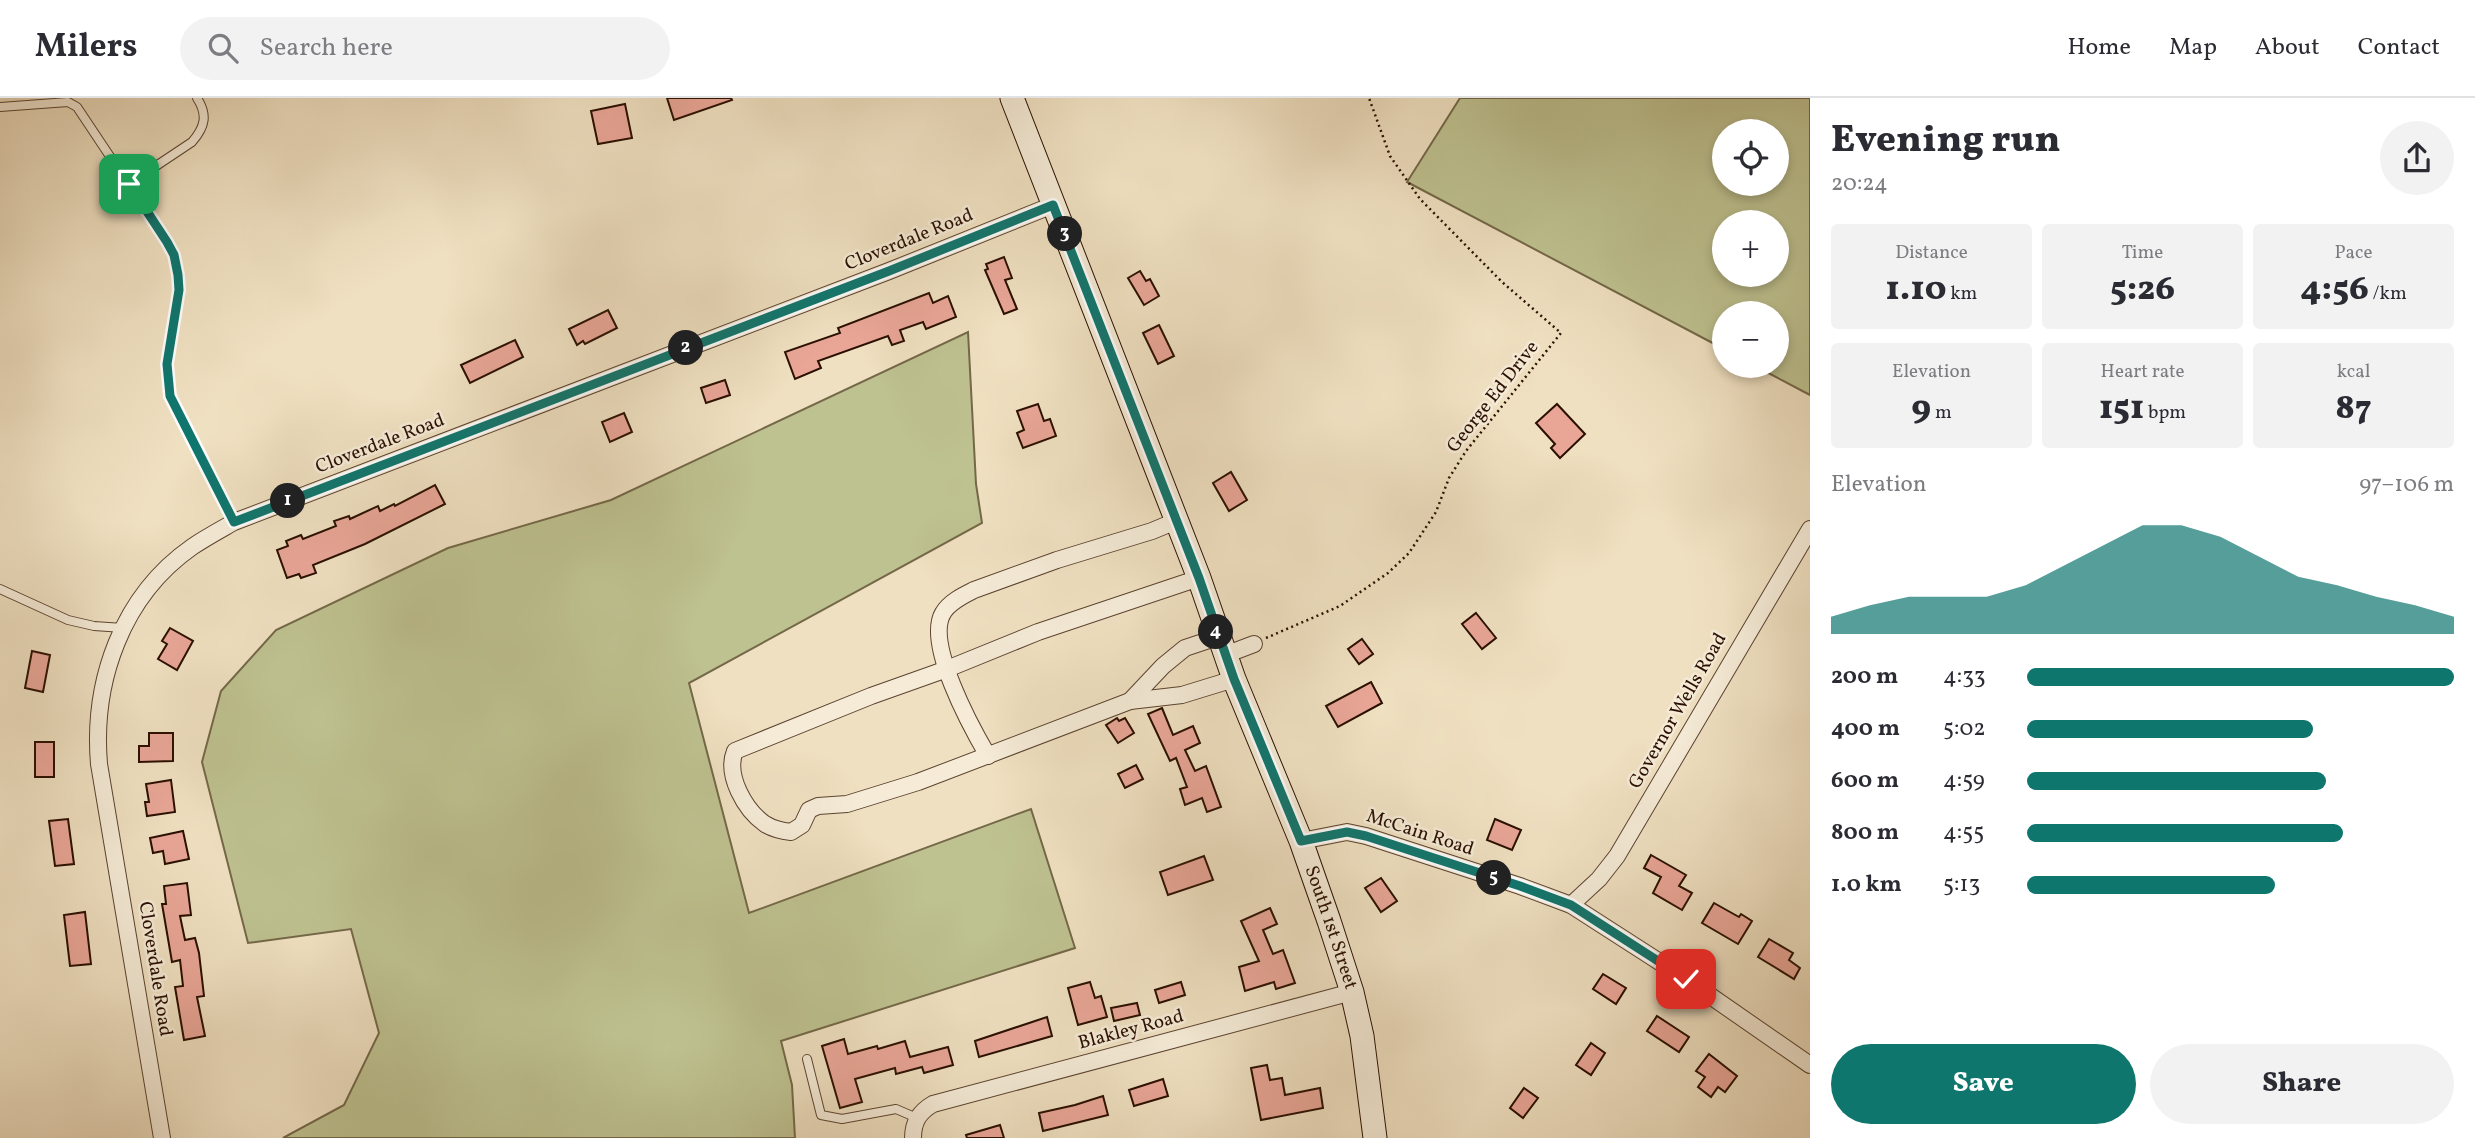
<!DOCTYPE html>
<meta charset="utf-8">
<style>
:root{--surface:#fff;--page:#f2f2f3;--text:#2b2b33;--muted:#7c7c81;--line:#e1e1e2;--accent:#0f766e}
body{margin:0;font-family:Vollkorn,serif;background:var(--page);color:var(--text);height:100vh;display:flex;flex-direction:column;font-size:26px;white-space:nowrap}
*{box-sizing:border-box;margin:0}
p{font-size:23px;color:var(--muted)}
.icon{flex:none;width:38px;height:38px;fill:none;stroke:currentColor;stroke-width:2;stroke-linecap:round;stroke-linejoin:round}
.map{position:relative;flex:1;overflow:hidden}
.drawer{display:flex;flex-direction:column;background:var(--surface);width:665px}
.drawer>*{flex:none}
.controls{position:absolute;left:1712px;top:21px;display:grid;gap:14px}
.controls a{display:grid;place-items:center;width:77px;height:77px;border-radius:50%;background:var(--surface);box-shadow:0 4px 10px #0003;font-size:35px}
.pin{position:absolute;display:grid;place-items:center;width:60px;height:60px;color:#fff;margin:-30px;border-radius:14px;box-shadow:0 4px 10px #0006}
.km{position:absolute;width:35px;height:35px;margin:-18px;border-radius:50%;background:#222;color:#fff;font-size:19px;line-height:35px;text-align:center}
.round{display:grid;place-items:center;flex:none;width:74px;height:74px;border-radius:37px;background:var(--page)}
.summary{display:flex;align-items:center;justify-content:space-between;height:119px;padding:0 21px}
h1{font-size:38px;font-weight:800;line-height:52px}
.metrics{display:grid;grid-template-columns:repeat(3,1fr);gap:10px;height:119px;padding:7px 21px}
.metrics div{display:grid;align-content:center;border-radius:7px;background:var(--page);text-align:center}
.metrics b{font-size:35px;font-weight:800}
.metrics small{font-size:19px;font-weight:400}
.metrics p{font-size:19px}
.chart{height:196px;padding:14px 21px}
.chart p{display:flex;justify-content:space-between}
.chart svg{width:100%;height:126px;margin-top:7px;fill:var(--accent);opacity:.7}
.cta{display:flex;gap:14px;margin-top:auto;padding:14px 21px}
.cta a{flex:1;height:80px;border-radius:42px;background:var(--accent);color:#fff;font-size:28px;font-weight:800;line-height:80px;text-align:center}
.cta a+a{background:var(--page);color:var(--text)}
ul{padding:0 21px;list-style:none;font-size:23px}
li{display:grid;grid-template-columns:112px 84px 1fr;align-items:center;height:52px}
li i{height:18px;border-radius:9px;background:var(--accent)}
header{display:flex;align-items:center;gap:42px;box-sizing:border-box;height:98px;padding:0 35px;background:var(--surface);border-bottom:2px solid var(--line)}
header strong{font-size:33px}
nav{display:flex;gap:38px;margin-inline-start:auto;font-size:24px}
.search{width:490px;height:63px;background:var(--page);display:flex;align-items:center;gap:18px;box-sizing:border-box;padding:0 24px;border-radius:38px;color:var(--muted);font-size:26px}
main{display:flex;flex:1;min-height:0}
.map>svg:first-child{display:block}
</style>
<header>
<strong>Milers</strong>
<div class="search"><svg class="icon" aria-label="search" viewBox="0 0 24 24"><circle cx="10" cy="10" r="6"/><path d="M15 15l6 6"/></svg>Search here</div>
<nav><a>Home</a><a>Map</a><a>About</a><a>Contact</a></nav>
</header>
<main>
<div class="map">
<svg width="1810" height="1040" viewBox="0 0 1810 1040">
<rect width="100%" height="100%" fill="#efe0c1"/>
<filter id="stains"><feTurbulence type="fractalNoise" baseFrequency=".00286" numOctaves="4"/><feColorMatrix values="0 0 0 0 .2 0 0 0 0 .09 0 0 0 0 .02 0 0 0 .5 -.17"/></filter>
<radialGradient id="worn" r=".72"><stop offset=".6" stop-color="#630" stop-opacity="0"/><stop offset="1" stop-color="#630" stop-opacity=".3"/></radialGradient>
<g fill="#bec190" stroke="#746848" stroke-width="2" fill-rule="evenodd">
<path d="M 1460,0 L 1810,0 L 1810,297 L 1755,268 L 1776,268 L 1776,215 L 1724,215 L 1724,251 L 1407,84 ZM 1776,33 L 1776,86 L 1724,86 L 1724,33 ZM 1776,124 L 1776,177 L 1724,177 L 1724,124 Z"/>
<polygon points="968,234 976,386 982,425 689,585 749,815 1031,711 1075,850 781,943 792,987 795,1040 283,1040 344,1007 379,935 351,831 248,845 202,664 221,593 276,532 448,450 611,402"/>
</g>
<g fill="#e9a697" stroke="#2a0f00" stroke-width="2">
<polygon points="667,0 731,0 732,2 674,22"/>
<polygon points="625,6 632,40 598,46 591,13"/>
<polygon points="1004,159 1012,180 1005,182 1017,211 1004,216 985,172 988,171 986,166"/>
<polygon points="1140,173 1146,183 1150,181 1159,198 1144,207 1128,180"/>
<polygon points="929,195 933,205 948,198 956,219 926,231 923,224 900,232 904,243 892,247 888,238 818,263 821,270 795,281 785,254 840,235 838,230"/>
<polygon points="608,212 617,230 585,246 583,243 577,247 569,231"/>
<polygon points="1159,227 1174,258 1158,266 1143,235"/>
<polygon points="515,242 523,259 470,285 461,267"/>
<polygon points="725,282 730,297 706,305 701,290"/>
<polygon points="1038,306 1044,323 1050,321 1056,338 1023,350 1017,335 1024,332 1017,313"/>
<polygon points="1557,306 1585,336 1560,360 1551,350 1555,346 1536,325"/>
<polygon points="624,315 632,334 610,344 602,324"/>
<polygon points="1231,374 1247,402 1229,413 1213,385"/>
<polygon points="435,387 445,406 365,446 313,467 316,475 301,480 299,476 287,480 277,452 288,448 286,443 301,437 303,441 336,428 334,423 349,418 350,421 378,408 380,413 394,406 395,408"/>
<polygon points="1476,515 1496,540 1482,551 1462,526"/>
<polygon points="170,530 193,543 177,572 158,561 167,546 162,543"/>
<polygon points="1362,541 1373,556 1359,566 1348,551"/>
<polygon points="32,553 50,557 43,594 25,590"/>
<polygon points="1371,584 1382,605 1338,629 1326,608"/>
<polygon points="1162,610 1173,637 1193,628 1200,645 1185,652 1195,673 1206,668 1221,709 1207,714 1202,700 1185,707 1180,691 1187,689 1176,660 1170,663 1148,616"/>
<polygon points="1117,620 1119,623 1125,620 1134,635 1118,645 1106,627"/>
<polygon points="149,635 173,635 173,663 139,664 139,648 149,648"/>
<rect x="35" y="644" width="19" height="35"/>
<polygon points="1136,667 1143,681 1125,690 1118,676"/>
<polygon points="171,682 175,714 147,718 145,704 149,704 146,686"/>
<polygon points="68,721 74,766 55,768 49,723"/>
<polygon points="1495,721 1521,732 1512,752 1487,742"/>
<polygon points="183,733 189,761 165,766 163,753 153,755 150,740"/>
<polygon points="1651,757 1686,777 1679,788 1692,795 1682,812 1653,795 1661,779 1644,770"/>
<polygon points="1204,758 1213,782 1168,797 1160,774"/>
<polygon points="1381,780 1397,803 1381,814 1365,790"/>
<polygon points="187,785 191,817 180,818 185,842 195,840 199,855 204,898 197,899 205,938 184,942 175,889 183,888 180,862 172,864 162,806 166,806 164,788"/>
<polygon points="1714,805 1739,819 1741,816 1752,823 1738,846 1702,825"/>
<polygon points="1270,810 1277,826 1263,832 1273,856 1283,852 1295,885 1276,891 1274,884 1245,893 1239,869 1259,863 1241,823"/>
<polygon points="85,814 91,866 70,868 64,817"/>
<polygon points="1769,841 1793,855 1789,862 1800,870 1794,881 1758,859"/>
<polygon points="1603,876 1626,890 1616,906 1593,891"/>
<polygon points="1090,884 1095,900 1101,898 1107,919 1078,927 1068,890"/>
<polygon points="1181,884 1185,897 1159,905 1155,892"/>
<polygon points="1137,905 1140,917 1114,923 1111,910"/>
<polygon points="1657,918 1689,939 1679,954 1647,933"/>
<polygon points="1047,919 1052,938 979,959 975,943"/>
<polygon points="844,941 848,956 877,948 878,951 905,943 910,959 948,949 953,967 924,975 922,969 896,976 895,970 855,981 862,1004 840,1010 822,948"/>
<polygon points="1591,945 1605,955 1591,977 1576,967"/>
<polygon points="1709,956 1737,978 1725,994 1718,989 1711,999 1698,989 1705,979 1696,973"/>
<polygon points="1267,967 1270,982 1282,980 1285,997 1320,990 1323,1010 1261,1022 1251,970"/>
<polygon points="1163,981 1168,998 1134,1008 1129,992"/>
<polygon points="1524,990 1538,1000 1523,1020 1510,1010"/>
<polygon points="1103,998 1108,1017 1043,1033 1039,1015 1075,1007"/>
<polygon points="1000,1027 1004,1040 967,1040 966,1037"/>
</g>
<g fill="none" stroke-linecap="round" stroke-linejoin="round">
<defs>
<g id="service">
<polyline points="0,9 68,4 77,9 167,144 174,157 179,192 167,266 170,298 234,424"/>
<path d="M 129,86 L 192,44 C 205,29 208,17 197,0"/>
<polyline points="0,491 68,522 94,528 123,530"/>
<polyline points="807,961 821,1017 842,1021 896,1011 917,1020"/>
</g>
<g id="minor">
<path d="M 1199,480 L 1038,534 L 947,571 L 871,598 L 735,653 C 725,677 745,712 765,726 C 773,731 782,733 791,734 L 802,727 L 809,712 L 818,708 L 847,706 L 918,684 L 1130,603 L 1163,568 L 1185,550 L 1218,539"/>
<polyline points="1225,557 1254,546"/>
<polyline points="1130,603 1182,597 1234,581"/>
<path d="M 988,658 C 971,629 925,545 943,515 C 949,504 964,497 974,492 L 1057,462 L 1152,433 L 1176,423"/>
<polyline points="1301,743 1347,734 1366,738 1520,788 1571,807 1686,881 1810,967"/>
<polyline points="1571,807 1599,781 1617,758 1810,431"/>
<path d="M 162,1040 L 99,666 C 92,583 122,498 192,449 C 205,440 220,432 234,424 L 889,173 L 1053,107"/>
<path d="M 913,1040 C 913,1024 919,1014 933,1006 L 1352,894"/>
</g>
<g id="secondary">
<path id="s1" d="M 1012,0 L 1199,480 L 1234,581 L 1301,743 L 1329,823 L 1352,894 L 1362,938 L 1375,1040"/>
</g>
</defs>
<use href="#service" stroke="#5b4330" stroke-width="10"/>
<use href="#minor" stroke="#5b4330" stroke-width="18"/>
<use href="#secondary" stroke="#2a0f00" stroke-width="25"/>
<polyline stroke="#2a0f00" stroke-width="2.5" stroke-dasharray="2 3.5" stroke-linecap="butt" points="1266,540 1340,508 1388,475 1409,455 1436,414 1449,380 1466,353 1561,235 1502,184 1420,101 1390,58 1369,0"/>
<use href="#service" stroke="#f5ebd7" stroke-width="8"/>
<use href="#minor" stroke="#f5ebd7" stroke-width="16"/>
<use href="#secondary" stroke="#f5ebd7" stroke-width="23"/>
</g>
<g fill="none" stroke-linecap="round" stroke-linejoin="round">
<defs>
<polyline id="route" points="129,86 167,144 174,157 178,177 179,192 167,266 170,298 234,424 889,173 1053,107 1199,480 1234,581 1301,743 1347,734 1366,738 1520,788 1571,807 1686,881"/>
</defs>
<use href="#route" stroke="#fff" stroke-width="14"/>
<use href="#route" stroke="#0f766e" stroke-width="9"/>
</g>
<g text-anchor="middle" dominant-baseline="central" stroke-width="5" stroke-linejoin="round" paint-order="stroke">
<g font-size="19" fill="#2a0f00" stroke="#f5ebd7">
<text transform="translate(909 142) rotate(-22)">Cloverdale Road</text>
<text transform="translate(1493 299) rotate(-52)">George Ed Drive</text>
<text transform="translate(380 346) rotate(-21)">Cloverdale Road</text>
<text transform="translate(1678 613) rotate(-60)">Governor Wells Road</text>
<text transform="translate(1420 735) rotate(18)">McCain Road</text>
<text stroke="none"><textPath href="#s1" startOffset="889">South 1st Street</textPath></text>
<text transform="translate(155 871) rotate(81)">Cloverdale Road</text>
<text transform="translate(1131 932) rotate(-15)">Blakley Road</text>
</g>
</g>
<rect width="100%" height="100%" filter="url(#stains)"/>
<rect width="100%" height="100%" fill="url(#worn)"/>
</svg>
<div class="controls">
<a><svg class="icon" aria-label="locate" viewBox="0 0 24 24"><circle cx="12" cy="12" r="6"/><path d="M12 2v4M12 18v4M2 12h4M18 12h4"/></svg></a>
<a>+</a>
<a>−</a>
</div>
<div class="pin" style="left:129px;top:86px;background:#1e9e55"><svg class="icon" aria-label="arrive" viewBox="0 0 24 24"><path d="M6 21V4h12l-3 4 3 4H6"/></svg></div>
<div class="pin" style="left:1686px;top:881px;background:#d93025"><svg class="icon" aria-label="check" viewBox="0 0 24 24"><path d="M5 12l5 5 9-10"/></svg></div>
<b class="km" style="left:288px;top:403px">1</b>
<b class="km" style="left:686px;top:250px">2</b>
<b class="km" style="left:1065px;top:136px">3</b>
<b class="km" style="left:1216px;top:534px">4</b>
<b class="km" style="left:1494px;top:780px">5</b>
</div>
<section class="drawer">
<div class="summary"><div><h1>Evening run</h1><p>20:24</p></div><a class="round"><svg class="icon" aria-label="share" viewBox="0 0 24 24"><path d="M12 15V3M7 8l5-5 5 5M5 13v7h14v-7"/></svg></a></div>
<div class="metrics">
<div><p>Distance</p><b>1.10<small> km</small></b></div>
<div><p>Time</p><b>5:26</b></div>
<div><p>Pace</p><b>4:56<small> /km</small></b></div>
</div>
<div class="metrics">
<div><p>Elevation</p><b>9<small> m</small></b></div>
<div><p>Heart rate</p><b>151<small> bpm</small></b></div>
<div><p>kcal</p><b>87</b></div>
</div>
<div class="chart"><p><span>Elevation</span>97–106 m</p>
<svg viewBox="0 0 160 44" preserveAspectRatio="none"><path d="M0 44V38L10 34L20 31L30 31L40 31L50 27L60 20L70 13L80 6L90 6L100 10L110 17L120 24L130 27L140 31L150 34L160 38V44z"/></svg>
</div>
<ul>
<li><b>200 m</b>4:33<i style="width:100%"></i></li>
<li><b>400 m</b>5:02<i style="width:67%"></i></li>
<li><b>600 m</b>4:59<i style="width:70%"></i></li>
<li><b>800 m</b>4:55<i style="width:74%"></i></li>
<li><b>1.0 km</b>5:13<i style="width:58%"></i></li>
</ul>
<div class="cta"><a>Save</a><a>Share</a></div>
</section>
</main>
